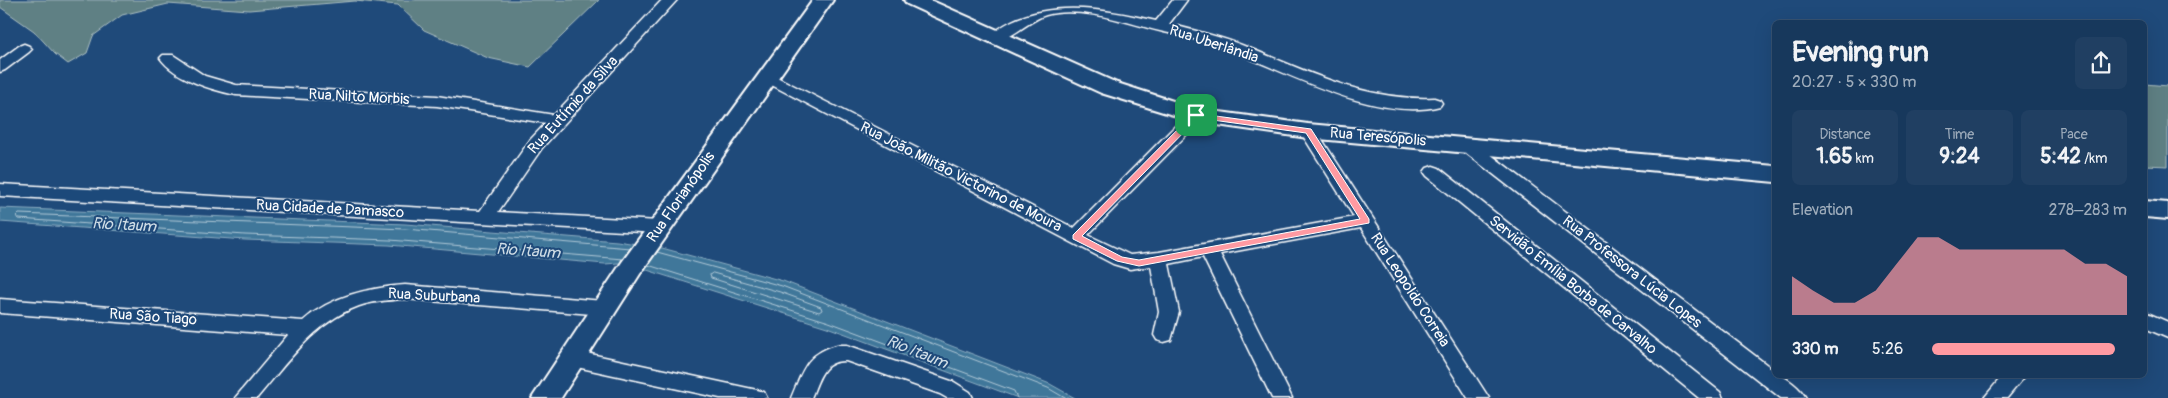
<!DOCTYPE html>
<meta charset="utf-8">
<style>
:root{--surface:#17385c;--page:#203f62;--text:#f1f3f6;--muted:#9eacbb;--line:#365272;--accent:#ff9aa2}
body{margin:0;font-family:Pangolin,sans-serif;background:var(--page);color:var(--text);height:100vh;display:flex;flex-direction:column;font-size:19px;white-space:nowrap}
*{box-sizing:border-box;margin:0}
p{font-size:16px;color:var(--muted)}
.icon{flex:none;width:28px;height:28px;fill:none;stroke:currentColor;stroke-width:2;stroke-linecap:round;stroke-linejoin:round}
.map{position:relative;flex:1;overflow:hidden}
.side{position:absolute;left:1772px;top:20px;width:375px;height:358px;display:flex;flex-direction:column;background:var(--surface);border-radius:8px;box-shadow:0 5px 20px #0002,0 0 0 1px var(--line)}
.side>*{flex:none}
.pin{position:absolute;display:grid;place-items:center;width:42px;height:42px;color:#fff;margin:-21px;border-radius:10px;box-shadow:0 2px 8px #0006}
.round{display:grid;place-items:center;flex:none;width:52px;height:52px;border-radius:8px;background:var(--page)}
.overview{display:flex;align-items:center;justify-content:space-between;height:85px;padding:0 20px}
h1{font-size:28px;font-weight:800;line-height:38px}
.metrics{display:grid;grid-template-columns:repeat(3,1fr);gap:8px;height:85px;padding:5px 20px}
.metrics div{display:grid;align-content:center;border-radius:8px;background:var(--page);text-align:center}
.metrics b{font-size:21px;font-weight:800}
.metrics small{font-size:14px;font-weight:400}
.metrics p{font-size:14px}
.chart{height:140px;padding:10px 20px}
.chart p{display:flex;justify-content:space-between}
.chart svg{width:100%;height:90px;margin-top:5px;fill:var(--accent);opacity:.7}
ul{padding:0 20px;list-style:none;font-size:16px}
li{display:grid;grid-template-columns:80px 60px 1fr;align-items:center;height:38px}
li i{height:12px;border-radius:6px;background:var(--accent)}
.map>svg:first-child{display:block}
</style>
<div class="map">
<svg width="2168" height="398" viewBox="0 0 2168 398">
<rect width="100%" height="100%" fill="#1f4a7a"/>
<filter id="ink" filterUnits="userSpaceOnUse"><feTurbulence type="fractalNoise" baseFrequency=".02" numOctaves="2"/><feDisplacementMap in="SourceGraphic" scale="10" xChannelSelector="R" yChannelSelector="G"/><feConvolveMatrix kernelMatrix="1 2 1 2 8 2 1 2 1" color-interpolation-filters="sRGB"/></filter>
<g filter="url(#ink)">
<g fill="#5e8084" stroke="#aec0c2">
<polygon points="0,0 599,0 530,67 488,58 424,30 398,5 355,1 249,10 168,4 122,15 93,36 87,53 68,64 55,54 34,31 0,7"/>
<polygon points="2145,84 2168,86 2168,166 2145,165"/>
</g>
<polygon fill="#3f779a" stroke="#8cadc2" points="0,208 405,224 617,241 662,248 783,281 1050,384 1075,398 1018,398 827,327 647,270 618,263 605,264 389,245 245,240 0,222"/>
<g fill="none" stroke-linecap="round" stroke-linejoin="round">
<g stroke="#b2c9d7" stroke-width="1">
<polyline points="657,252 782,286 1048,388 1065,398"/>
<polyline points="623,259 390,240 245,235 19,219 17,216 19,214 405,229 630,248"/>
<polyline points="648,265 829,322 1014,391 1017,398"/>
<polygon points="713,273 780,292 821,307 822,310 819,312 711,278 710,275"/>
</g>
<defs>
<g id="street">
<path d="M 662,0 L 677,0 L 542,148 L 498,212 L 659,221 L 665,223 L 668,227 L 665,231 L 659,233 L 0,196 L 0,184 L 480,211 L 530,140 L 546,123 L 437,106 L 236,95 C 212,90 175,79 160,58 L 163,55 L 173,55 L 205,76 L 236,85 L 437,96 L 554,115 Z"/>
<path d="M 1173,0 L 1187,0 L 1169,24 C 1196,31 1223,37 1249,48 C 1312,73 1364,101 1434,98 L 1440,100 L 1442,103 L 1440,106 C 1379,122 1292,75 1237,53 C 1214,44 1189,37 1164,32 C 1131,24 1080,5 1046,15 C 1030,19 1007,44 993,40 L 991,37 C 995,30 1004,25 1012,21 C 1057,0 1108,10 1156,21 Z"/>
<polygon points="24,44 29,46 32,49 29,52 5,70 0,72 0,60 19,46"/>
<polygon points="767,72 1074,228 1190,111 1202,111 1204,115 1202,119 1088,235 1130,255 1159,252 1354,217 1300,131 1302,127 1314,127 1489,398 1468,398 1361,228 1220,254 1292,398 1272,398 1203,257 1169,264 1179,312 1171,340 1164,342 1157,340 1154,335 1159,312 1151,266 1130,269 1113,264 762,80 759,77 762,74"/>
<path d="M 1467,140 L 1473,141 L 1775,371 L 1775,375 C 1786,375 1801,389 1806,398 L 1781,398 L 1461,149 L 1459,145 L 1461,141 Z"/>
<polygon points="1433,166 1439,168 1720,392 1723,398 1699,398 1427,176 1424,172 1427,168"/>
<path d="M 405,285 L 604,301 L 611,303 L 614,308 L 611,313 L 604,315 L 405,299 C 389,300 374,301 359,306 C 315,321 286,364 257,398 L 235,398 L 288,335 L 0,313 L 0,299 L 303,321 C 331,296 368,288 405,285 Z"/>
<polygon points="2145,312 2168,322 2168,338 2145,328"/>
<path d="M 837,345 L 847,345 L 954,382 L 970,392 L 973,398 L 947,398 L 940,394 L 846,361 C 822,360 819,380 811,398 L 791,398 C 803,371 805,354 837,345 Z"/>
<polygon points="572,350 757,390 764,392 767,398 720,398 572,366 565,363 562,358 565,353"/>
<polygon points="2003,375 2026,375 2007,398 1984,398"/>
</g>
<g id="secondary">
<polygon points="813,0 833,0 640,274 561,398 532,398 622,262"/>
<polygon points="904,0 930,0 1117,83 1198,109 1308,124 1775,166 1775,182 1308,138 1196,122 1101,93 907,4"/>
<polygon points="2145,201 2168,203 2168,219 2145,217"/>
</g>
</defs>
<use href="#street" stroke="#fff" stroke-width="3"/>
<use href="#secondary" stroke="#fff" stroke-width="4"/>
<use href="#street" fill="#1f4a7a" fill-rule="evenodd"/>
<use href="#secondary" fill="#1f4a7a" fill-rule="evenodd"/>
</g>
</g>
<path fill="#ff9aa2" stroke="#fff" fill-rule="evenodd" d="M 1194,113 L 1311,129 L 1369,219 L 1369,223 L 1139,266 L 1117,261 L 1073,239 L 1073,235 ZM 1198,118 L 1306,133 L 1360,219 L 1139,260 L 1122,257 L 1082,236 Z"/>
<g text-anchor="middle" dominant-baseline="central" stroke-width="4" stroke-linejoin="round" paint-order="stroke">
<g font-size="15" fill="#fff" stroke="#1f4a7a">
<text transform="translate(1214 44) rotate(18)">Rua Uberlândia</text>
<text transform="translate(359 97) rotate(3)">Rua Nilto Morbis</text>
<text transform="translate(573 105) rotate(-48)">Rua Eutímio da Silva</text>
<text transform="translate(1378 137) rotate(5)">Rua Teresópolis</text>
<text transform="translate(961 177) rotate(27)">Rua João Militão Victorino de Moura</text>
<text transform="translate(681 197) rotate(-55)">Rua Florianópolis</text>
<text transform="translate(330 209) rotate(3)">Rua Cidade de Damasco</text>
<text transform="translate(1632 272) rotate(38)">Rua Professora Lúcia Lopes</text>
<text transform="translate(1573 285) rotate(39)">Servidão Emília Borba de Carvalho</text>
<text transform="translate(1410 290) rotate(57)">Rua Leopoldo Correia</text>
<text transform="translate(434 296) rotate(3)">Rua Suburbana</text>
<text transform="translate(153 317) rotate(4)">Rua São Tiago</text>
</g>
<g font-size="16" font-style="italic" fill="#cfdde6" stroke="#1f4a7a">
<text transform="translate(124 225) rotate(3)">Rio Itaum</text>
<text transform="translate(528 251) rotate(4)">Rio Itaum</text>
<text transform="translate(917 352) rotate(22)">Rio Itaum</text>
</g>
</g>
</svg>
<div class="pin" style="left:1196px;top:115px;background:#1e9e55"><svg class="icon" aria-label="arrive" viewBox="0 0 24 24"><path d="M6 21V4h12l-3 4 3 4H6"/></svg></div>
<section class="side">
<div class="overview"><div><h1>Evening run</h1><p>20:27 · 5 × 330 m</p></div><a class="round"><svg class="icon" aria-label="share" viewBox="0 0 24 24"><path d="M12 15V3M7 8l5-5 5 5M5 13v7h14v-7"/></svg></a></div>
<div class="metrics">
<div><p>Distance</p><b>1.65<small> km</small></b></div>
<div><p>Time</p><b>9:24</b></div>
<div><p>Pace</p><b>5:42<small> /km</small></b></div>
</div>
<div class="chart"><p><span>Elevation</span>278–283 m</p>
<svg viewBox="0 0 160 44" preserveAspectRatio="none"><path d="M0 44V25L10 32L20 38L30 38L40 32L50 19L60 6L70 6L80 12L90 12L100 12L110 12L120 12L130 12L140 19L150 19L160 25V44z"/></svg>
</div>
<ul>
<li><b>330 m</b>5:26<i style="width:94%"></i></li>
</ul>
</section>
</div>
